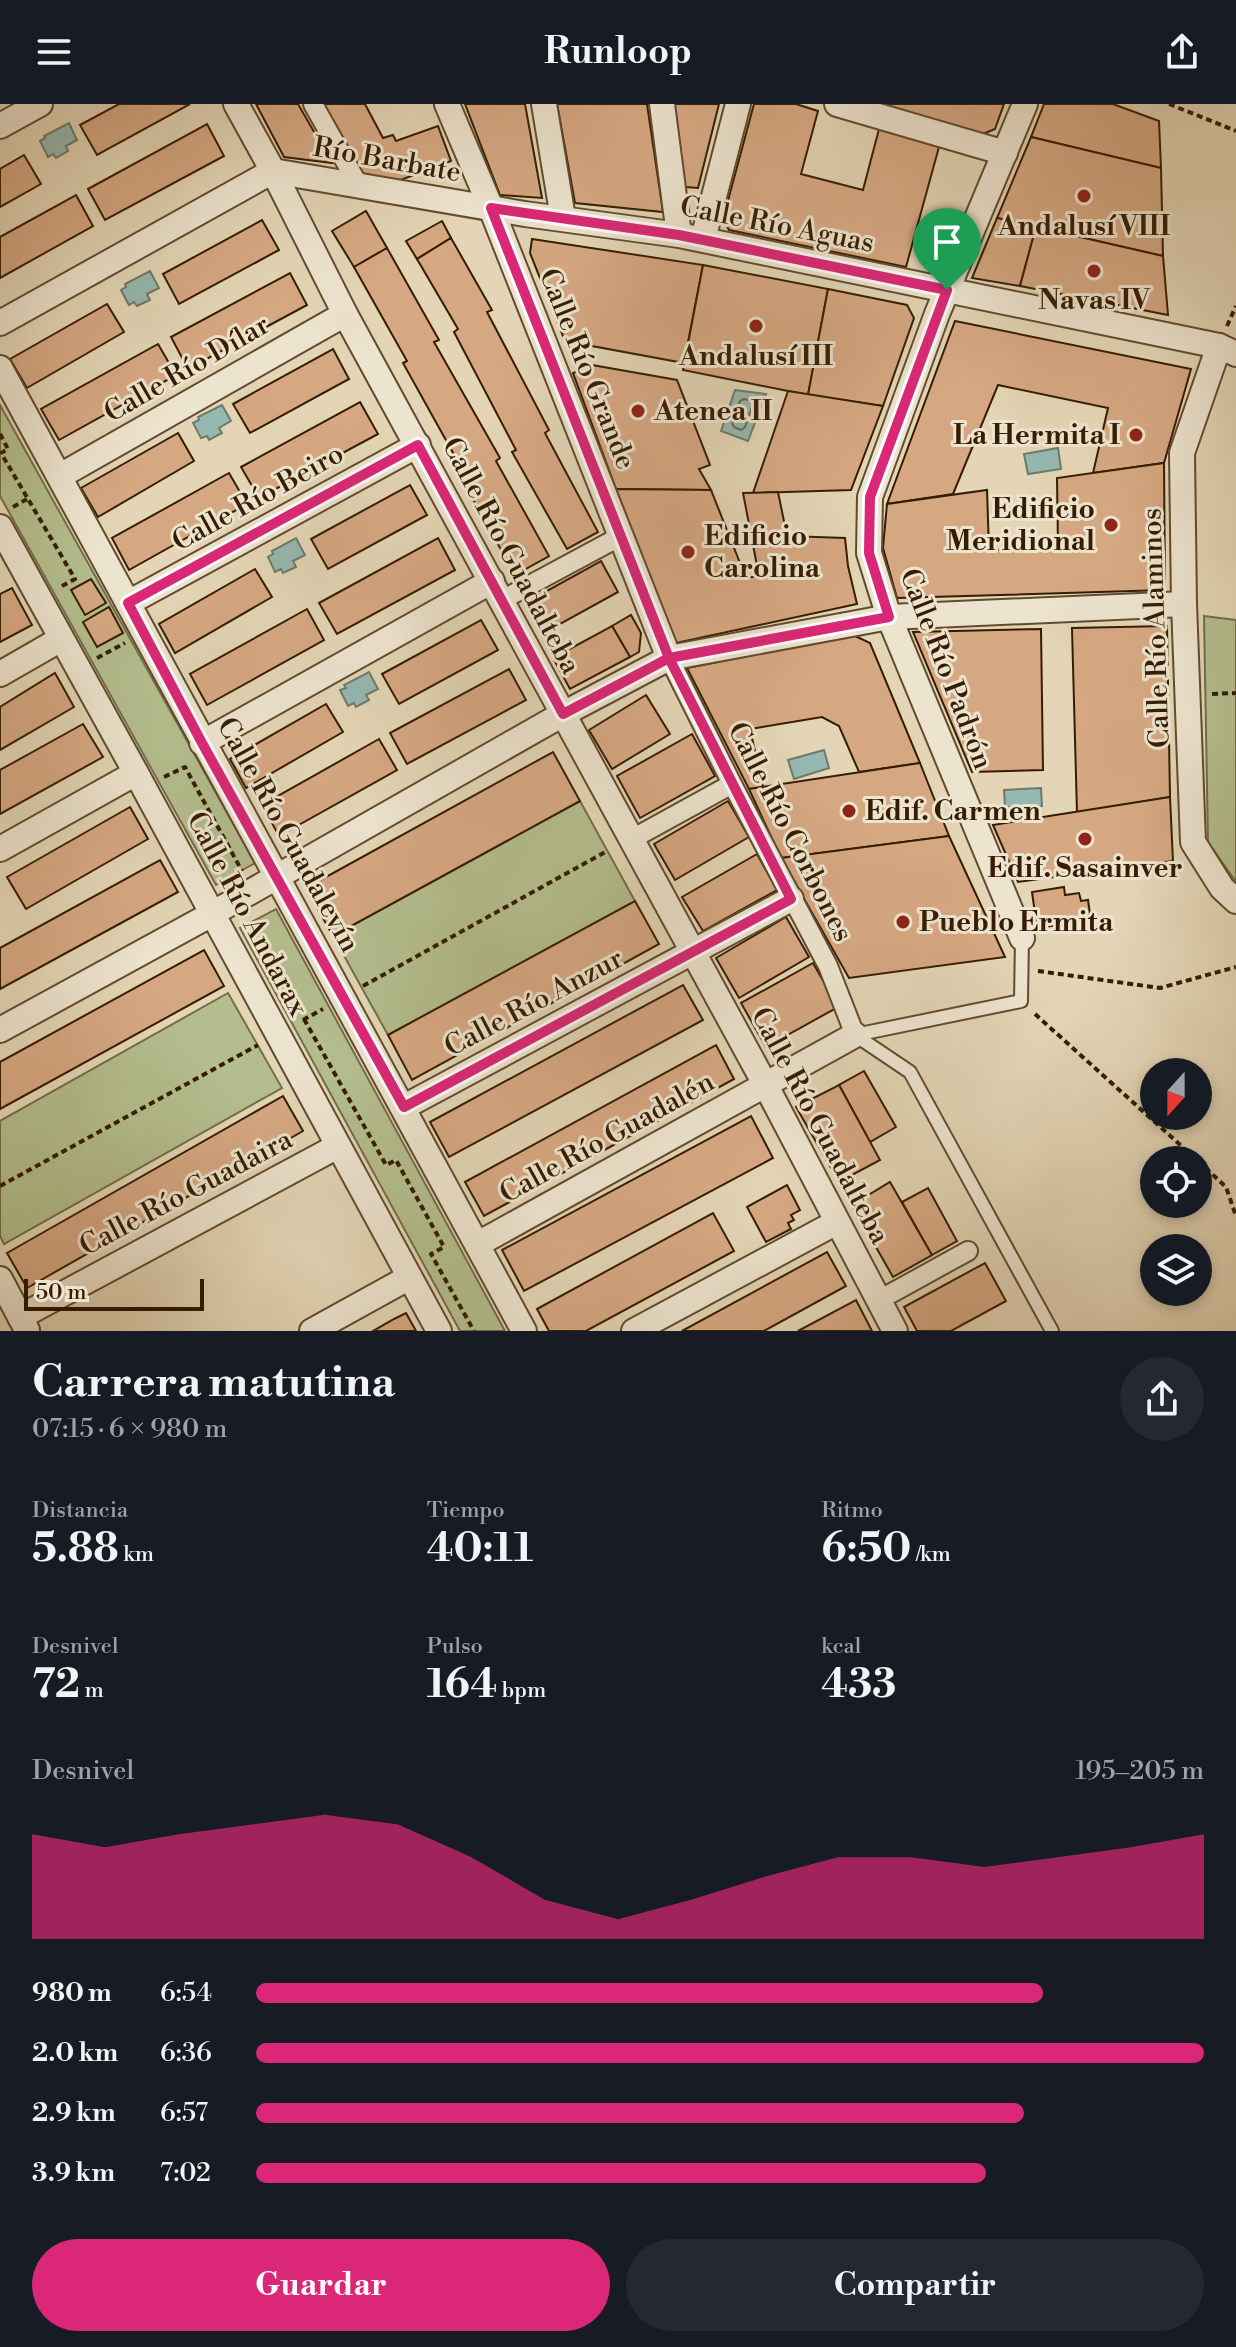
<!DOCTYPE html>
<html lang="es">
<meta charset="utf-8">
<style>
:root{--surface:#171b24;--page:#242831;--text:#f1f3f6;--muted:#9ea1a6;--accent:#db2777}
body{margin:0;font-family:"Libre Bodoni",serif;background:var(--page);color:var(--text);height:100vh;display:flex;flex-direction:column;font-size:30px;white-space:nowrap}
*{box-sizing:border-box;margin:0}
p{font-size:26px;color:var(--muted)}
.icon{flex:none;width:44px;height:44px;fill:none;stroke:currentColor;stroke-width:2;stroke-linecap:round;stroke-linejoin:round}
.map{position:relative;height:1227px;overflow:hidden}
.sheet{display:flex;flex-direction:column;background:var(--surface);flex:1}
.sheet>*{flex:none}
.needle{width:52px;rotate:201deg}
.fabs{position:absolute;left:1140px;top:954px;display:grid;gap:16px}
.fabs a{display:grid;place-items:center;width:72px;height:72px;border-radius:50%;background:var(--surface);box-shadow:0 4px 12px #0003;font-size:40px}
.scale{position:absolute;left:24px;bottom:20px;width:180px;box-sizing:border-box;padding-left:8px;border:4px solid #361d02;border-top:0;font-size:22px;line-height:28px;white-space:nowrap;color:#361d02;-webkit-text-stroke:6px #ede4cf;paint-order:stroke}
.pin{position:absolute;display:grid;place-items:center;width:68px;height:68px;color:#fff;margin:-82px -34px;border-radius:50% 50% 50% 0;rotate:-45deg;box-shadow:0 0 8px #0007}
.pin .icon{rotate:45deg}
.round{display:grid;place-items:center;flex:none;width:84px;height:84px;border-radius:42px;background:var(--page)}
.overview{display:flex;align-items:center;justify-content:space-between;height:136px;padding:0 32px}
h1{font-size:44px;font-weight:800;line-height:60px}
.metrics{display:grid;grid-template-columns:repeat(3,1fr);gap:12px;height:136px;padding:8px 32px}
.metrics div{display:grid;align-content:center}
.metrics b{font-size:40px;font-weight:800}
.metrics small{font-size:22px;font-weight:400}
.metrics p{font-size:22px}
.chart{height:224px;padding:16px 32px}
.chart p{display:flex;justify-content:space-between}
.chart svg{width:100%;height:144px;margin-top:8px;fill:var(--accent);opacity:.7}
.primary-button{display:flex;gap:16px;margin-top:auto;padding:16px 32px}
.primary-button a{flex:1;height:92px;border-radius:48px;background:var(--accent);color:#fff;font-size:32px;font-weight:800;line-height:92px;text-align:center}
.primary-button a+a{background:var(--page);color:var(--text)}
ul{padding:0 32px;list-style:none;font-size:26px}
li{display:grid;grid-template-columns:128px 96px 1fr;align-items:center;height:60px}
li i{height:20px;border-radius:10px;background:var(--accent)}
header{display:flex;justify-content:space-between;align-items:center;height:104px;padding:0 32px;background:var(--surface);font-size:36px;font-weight:800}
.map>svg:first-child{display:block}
</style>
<header><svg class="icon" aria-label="menu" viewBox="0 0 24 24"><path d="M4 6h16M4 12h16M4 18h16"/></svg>Runloop<svg class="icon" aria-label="share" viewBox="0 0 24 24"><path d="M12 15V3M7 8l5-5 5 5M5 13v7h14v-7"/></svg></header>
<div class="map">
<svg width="1236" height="1227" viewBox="0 0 1236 1227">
<rect width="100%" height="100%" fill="#e3d5b5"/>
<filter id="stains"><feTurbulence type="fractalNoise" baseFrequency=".0025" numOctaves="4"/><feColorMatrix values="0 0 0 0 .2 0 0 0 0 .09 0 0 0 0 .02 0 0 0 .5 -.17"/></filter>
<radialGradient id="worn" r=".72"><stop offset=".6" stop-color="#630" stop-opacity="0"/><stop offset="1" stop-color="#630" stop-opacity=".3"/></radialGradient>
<g fill="#b3bd8d" stroke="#746d48" stroke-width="2">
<polygon points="0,301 255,759 216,781 0,392"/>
<polygon points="1204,512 1236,516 1236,778 1208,738"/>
<polygon points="580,697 635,797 388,931 333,832"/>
<polygon points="276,805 505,1227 460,1227 240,824"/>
<polygon points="228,889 282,984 4,1140 0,1132 0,1017"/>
</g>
<g fill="#95b8b0" stroke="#6f7a6a" stroke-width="2">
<polygon points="69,19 77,36 66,42 68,47 56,54 53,50 48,53 40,37 45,34 44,32"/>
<polygon points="150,167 159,184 147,190 150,196 137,202 134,198 129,201 121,186 126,183 125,180"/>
<polygon points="735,286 766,290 748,337 721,327"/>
<polygon points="222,301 231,317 219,324 222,329 209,336 207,332 201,334 193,319 199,316 198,313"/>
<polygon points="1058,344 1061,365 1028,370 1024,350"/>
<polygon points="296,434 305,451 293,457 296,463 283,469 281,465 275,468 268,453 273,450 272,447"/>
<polygon points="369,568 378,585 366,591 369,596 356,603 354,599 348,602 340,586 346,584 344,581"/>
<polygon points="824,646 829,664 794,675 788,656"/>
<polygon points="1041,684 1042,702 1005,703 1004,686"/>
</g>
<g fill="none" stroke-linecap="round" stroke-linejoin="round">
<polygon stroke="#666a59" stroke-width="2" points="744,295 751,297 753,300 745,323 741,326 734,323 732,319 740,297"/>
</g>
<g fill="#d6a882" stroke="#361d02" stroke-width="2">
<polygon points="119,0 190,0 97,51 80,21"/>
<polygon points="256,0 298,0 332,59 284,53"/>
<polygon points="323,0 365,0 383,34 393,31 396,37 438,22 451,57 398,77 361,69"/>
<polygon points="465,0 525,0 542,94 500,91"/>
<polygon points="557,0 647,0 663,108 575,99"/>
<polygon points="674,0 719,0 698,84 685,83"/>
<polygon points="754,0 796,0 818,7 801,70 863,86 879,25 939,43 906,163 729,126 723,115"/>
<polygon points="879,0 1004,0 995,25 983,30"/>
<polygon points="1044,0 1113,0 1159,17 1161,64 1031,33"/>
<polygon points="207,20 224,52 105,116 88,85"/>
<polygon points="1031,33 1161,64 1163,152 997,114"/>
<polygon points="24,51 41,80 0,103 0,65"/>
<polygon points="76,91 93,122 0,174 0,133"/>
<polygon points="366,107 387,144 354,163 332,127"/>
<polygon points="997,114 1036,123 1020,182 972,174"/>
<polygon points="262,116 279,146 179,200 163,170"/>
<polygon points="442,117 451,134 417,155 406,137"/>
<polygon points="1036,123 1163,152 1168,211 1020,182"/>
<polygon points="451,134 492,206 487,208 549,326 545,329 598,428 567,445 512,348 516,346 454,228 458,225 417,155"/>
<polygon points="532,135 703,161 684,259 565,237 530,149"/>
<polygon points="387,144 439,236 434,238 500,354 496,357 549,452 515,471 463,377 467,374 403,259 407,257 354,163"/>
<polygon points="703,161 828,185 808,291 683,266"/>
<polygon points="290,169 307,201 188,265 171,233"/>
<polygon points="828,185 907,201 914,214 883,302 808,291"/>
<polygon points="107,200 124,228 27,284 10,255"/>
<polygon points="955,217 1191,265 1164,359 1093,369 1108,304 998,281 953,390 887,400"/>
<polygon points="158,240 176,271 59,336 41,305"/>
<polygon points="333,245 349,275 250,329 233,300"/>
<polygon points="592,261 677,276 710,361 699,365 711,386 616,385 573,269"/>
<polygon points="788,287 883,302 851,386 753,389"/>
<polygon points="360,298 378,330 259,394 241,363"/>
<polygon points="178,329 194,357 98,413 81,384"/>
<polygon points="1164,359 1165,486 897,494 883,444 887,400 987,386 989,446 1058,443 1057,374"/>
<polygon points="229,369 247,400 129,466 112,434"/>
<polygon points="410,381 427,411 328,465 311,435"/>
<polygon points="616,385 711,386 746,474 759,472 743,389 778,388 787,432 845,434 848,462 857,500 676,539"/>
<polygon points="438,434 455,466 337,530 319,499"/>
<polygon points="601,457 618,488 542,530 525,499"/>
<polygon points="255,465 272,493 175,549 159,520"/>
<polygon points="91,475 106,499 85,511 71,486"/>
<polygon points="12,484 32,521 0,538 0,490"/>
<polygon points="109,503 123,529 97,543 83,518"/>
<polygon points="307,505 324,536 207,601 190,570"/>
<polygon points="631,511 641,529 639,548 630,553 612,522"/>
<polygon points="481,516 498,546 399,600 382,570"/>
<polygon points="612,522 630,553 570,585 553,554"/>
<polygon points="1167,522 1170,693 1077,709 1072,524"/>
<polygon points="1041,525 1043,666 972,668 913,528"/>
<polygon points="853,531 870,539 920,659 859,668 839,622 822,613 750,625 763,683 749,685 687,564"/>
<polygon points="509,565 526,596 407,660 390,629"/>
<polygon points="55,569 74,603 0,646 0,603"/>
<polygon points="646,591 670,630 612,665 589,626"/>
<polygon points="326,600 343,628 246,684 230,655"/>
<polygon points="83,620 103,653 0,710 0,666"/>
<polygon points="692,630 715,672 640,714 617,672"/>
<polygon points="379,635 397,666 279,732 262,701"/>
<polygon points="553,648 580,697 333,832 306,784"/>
<polygon points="920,659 949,732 781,754 749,685"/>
<polygon points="1170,693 1173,757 1018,778 993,721"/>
<polygon points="728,697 749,733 675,776 654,740"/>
<polygon points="130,703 148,735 26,805 7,773"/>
<polygon points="949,732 1005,853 849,874 781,754"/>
<polygon points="757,750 777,786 703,827 682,793"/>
<polygon points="160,756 178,788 0,885 0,844"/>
<polygon points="1064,783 1065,791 1079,789 1081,797 1088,796 1091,817 1037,824 1032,788"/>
<polygon points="635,797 659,840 412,976 388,931"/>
<polygon points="786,813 809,853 739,894 716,854"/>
<polygon points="204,846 224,882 0,1005 0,958"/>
<polygon points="813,859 838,903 766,943 741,899"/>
<polygon points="683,881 703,916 449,1053 430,1018"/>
<polygon points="716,941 734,975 484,1112 465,1078"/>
<polygon points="864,967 896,1023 870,1038 839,981"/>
<polygon points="839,981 880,1056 839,1078 796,1003"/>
<polygon points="283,992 303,1027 27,1184 7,1149"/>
<polygon points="751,1012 773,1054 524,1187 502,1146"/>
<polygon points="890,1078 932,1151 893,1173 852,1101"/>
<polygon points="787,1081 800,1106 791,1111 794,1116 788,1119 791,1125 766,1138 747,1103"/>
<polygon points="928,1084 957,1137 932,1151 902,1098"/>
<polygon points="713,1109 734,1147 586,1227 549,1227 537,1205"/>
<polygon points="827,1148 846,1182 764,1227 682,1227"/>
<polygon points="985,1159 1006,1197 951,1227 917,1227 904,1203"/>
<polygon points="856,1196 872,1227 798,1227"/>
<polygon points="406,1209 416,1227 373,1227 394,1215"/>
</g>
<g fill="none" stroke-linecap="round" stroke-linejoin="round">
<defs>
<g id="service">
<polyline points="855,931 910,968 1052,1227"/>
<polyline points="855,931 1021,897 1022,834"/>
</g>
<g id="pedestrian">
<polyline points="313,0 359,82"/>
<polyline points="502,496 621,432"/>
<polyline points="669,554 732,680 828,862 855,931"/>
<polyline points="632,735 732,680"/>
<polyline points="879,1196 968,1147"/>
</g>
<g id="minor">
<polyline points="236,0 273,67 345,210 765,980 895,1227"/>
<polyline points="447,0 491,104 669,554"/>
<polyline points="544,0 563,114"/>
<polyline points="662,0 679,131"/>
<polyline points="837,0 1005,49"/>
<polyline points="0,22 40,0"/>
<polyline points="703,135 738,0"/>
<polyline points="0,219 273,67 525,110 679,131 1219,242 1236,250"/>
<polyline points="1219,242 1182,349 1184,500 1193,738 1222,784 1236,797"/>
<polyline points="0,264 524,1227"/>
<polyline points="60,372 345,210"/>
<polyline points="0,423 136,669 439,1227"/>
<polyline points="128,499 418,341"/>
<polyline points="0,570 61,535"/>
<polyline points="202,639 492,477"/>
<polyline points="0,745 136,669"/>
<polyline points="1022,834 889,513 869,449 870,393 937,210 1025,0"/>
<polyline points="0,926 201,816 563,610 669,554 889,513 1184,500"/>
<polyline points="404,1003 791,795"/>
<polyline points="478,1140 855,931"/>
<polyline points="0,1175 27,1226"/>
<polyline points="20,1213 338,1042"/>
<polyline points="312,1227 408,1174"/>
<polyline points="634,1227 837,1118"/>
</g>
</defs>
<use href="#service" stroke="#614b2f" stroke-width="16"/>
<use href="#pedestrian" stroke="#614b2f" stroke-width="22"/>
<use href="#minor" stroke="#614b2f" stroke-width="28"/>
<g stroke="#361d02" stroke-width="4" stroke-dasharray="6 4" stroke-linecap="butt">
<polyline points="1169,0 1236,27"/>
<polyline points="1227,222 1236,202"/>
<polyline points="0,330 8,345 1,349 75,475 60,483"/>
<polyline points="13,403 29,394"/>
<polyline points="97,554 125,539"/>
<polyline points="1212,590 1236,589"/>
<polyline points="164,673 185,663 242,767"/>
<polyline points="1038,867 1160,884 1236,863"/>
<polyline points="363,882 607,747"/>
<polyline points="1035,910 1197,1056"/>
<polyline points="304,915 386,1061 396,1056 444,1143 431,1150 474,1227"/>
<polyline points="303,916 323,905"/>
<polyline points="1198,1057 1226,1083 1236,1112"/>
<polyline points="0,1082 258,941"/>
</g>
<use href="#service" stroke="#ede4cf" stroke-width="12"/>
<use href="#pedestrian" stroke="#ede4cf" stroke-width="18"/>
<use href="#minor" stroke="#ede4cf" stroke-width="24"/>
</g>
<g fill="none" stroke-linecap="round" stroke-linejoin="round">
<defs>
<polyline id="route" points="947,186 870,393 869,449 889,513 669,554 563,610 418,341 128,499 202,639 404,1003 791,795 669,554 491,104 679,131 947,186"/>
</defs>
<use href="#route" stroke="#fff" stroke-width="16"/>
<use href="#route" stroke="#db2777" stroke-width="10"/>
</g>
<g fill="#8f2418" stroke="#ede4cf" stroke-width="3">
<circle cx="1084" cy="92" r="8"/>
<circle cx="1094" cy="167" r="8"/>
<circle cx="756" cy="222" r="8"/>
<circle cx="638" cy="307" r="8"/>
<circle cx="1136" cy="331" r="8"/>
<circle cx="1111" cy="421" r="8"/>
<circle cx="688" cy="448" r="8"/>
<circle cx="849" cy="707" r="8"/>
<circle cx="1085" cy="735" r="8"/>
<circle cx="903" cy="818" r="8"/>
</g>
<g text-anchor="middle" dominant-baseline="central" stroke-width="6" stroke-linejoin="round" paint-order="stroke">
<g font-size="28" fill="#361d02" stroke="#ede4cf">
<text transform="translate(387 56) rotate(10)">Río Barbate</text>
<text transform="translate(777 121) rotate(11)">Calle Río Aguas</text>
<text transform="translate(187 265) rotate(-30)">Calle Río Dílar</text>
<text transform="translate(587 265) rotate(68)">Calle Río Grande</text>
<text transform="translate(258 394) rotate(-29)">Calle Río Beiro</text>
<text transform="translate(511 452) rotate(62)">Calle Río Guadalteba</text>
<text transform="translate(1156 524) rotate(-92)">Calle Río Alaminos</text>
<text transform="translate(946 565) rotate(69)">Calle Río Padrón</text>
<text transform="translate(790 728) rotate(63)">Calle Río Corbones</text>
<text transform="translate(288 731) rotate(61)">Calle Río Guadalevín</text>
<text transform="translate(247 810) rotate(62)">Calle Río Andarax</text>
<text transform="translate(534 899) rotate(-28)">Calle Río Anzur</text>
<text transform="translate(820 1022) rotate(62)">Calle Río Guadalteba</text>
<text transform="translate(607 1034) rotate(-29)">Calle Río Guadalén</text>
<text transform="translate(186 1089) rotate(-28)">Calle Río Guadaira</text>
</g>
<g font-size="28" font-weight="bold" fill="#361d02" stroke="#ede4cf">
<text x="1084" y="122">Andalusí VIII</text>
<text x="1094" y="196">Navas IV</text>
<text x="756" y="252">Andalusí III</text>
<text x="654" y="307" text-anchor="start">Atenea II</text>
<text x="1120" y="331" text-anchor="end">La Hermita I</text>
<text x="1095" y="405" text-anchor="end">Edificio<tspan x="1095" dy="32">Meridional</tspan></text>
<text x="704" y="432" text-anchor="start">Edificio<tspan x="704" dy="32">Carolina</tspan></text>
<text x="865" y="707" text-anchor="start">Edif. Carmen</text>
<text x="1085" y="764">Edif. Sasainver</text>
<text x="919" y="818" text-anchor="start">Pueblo Ermita</text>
</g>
</g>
<rect width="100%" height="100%" filter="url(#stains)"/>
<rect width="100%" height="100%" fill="url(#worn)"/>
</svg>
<div class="fabs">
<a><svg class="needle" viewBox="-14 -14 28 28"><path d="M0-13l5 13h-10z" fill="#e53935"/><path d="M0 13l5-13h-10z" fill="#9ea1a6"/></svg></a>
<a><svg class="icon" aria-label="locate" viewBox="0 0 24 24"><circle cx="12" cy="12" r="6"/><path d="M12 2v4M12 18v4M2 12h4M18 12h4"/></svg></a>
<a><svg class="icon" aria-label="layers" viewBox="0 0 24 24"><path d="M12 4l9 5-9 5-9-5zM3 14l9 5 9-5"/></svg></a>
</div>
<div class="scale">50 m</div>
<div class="pin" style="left:947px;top:186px;background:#1e9e55"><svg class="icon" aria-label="arrive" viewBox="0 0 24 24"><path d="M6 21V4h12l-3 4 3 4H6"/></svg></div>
</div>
<section class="sheet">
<div class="overview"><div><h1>Carrera matutina</h1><p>07:15 · 6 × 980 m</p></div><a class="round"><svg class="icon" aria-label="share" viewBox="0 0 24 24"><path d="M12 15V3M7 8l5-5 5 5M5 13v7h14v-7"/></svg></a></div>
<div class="metrics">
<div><p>Distancia</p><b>5.88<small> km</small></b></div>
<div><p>Tiempo</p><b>40:11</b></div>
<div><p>Ritmo</p><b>6:50<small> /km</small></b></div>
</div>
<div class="metrics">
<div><p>Desnivel</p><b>72<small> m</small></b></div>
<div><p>Pulso</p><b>164<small> bpm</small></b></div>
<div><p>kcal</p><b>433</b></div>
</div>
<div class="chart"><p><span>Desnivel</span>195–205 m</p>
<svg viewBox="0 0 160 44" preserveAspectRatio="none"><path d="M0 44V12L10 16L20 12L30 9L40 6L50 9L60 19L70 32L80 38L90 32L100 25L110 19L120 19L130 22L140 19L150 16L160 12V44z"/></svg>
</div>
<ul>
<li><b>980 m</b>6:54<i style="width:83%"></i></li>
<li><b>2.0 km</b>6:36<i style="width:100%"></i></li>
<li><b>2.9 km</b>6:57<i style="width:81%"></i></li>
<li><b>3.9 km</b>7:02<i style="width:77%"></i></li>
</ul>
<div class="primary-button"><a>Guardar</a><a>Compartir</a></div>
</section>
